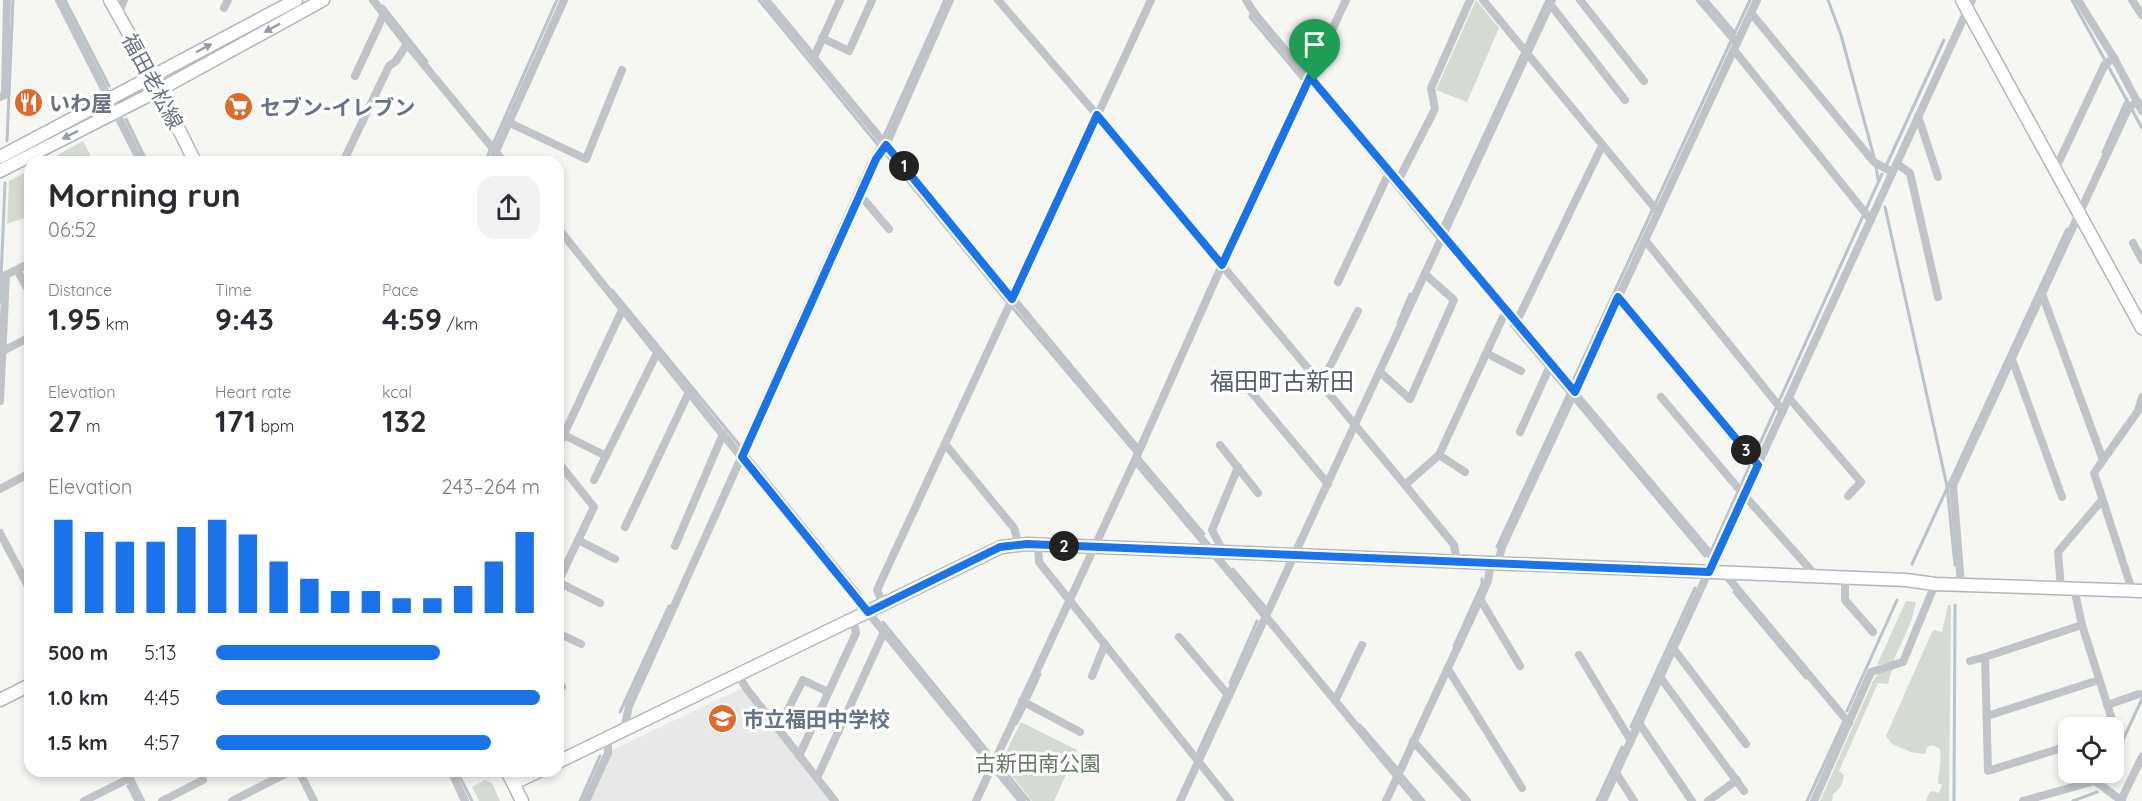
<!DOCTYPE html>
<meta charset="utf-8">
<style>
:root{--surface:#fff;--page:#f2f2f3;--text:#2b2b33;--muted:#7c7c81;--accent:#1a73e8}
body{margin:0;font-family:Quicksand,"Noto Sans JP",sans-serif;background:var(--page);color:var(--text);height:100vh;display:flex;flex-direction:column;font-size:22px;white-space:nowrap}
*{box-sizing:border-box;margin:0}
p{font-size:20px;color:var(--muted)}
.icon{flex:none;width:33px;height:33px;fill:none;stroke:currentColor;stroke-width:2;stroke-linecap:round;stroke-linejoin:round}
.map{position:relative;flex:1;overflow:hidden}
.details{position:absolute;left:24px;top:156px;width:540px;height:621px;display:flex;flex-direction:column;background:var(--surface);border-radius:18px;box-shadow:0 3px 9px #0003}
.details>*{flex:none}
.controls{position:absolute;left:2058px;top:717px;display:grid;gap:12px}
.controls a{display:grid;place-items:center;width:66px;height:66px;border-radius:12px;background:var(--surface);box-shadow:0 3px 9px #0003;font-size:30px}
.pin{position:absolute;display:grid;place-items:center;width:51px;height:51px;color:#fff;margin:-62px -26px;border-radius:50% 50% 50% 0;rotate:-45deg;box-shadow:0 0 6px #0007}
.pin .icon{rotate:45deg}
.km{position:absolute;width:30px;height:30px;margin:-15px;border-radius:50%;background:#222;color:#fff;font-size:16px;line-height:30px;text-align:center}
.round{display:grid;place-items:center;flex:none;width:63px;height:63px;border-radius:18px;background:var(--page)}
.summary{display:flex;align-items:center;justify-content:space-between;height:102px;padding:0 24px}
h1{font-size:33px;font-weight:700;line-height:45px}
.stats{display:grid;grid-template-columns:repeat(3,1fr);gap:9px;height:102px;padding:6px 24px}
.stats div{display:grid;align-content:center}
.stats b{font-size:30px;font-weight:700}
.stats small{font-size:16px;font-weight:400}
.stats p{font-size:16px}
.chart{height:168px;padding:12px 24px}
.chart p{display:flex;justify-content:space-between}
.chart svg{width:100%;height:108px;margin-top:6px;stroke:var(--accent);stroke-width:6}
ul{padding:0 24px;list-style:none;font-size:20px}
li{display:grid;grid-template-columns:96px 72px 1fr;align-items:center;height:45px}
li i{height:15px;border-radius:8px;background:var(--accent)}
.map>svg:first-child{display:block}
</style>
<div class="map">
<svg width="2142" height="801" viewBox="0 0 2142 801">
<rect width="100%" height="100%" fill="#f6f6f3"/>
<polygon fill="#e7e8e7" points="742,688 831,801 590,801 612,750"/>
<g fill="#d5dbd3">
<polygon points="1476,0 1499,28 1467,102 1436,90"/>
<polygon points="83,141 94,162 45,162"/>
<polygon points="30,170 30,216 7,224 9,181"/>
<polygon points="1906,601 1916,602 1912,619 1893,662 1877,665"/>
<path d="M 1948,605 L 1951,605 L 1949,801 L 1926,801 L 1929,793 L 1933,791 L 1939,793 L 1942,785 L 1938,783 C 1938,771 1942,761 1940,749 L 1933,745 L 1927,747 L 1925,754 L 1911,752 L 1892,744 L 1886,736 L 1932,632 L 1934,630 L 1942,632 Z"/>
<path d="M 1893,667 L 1888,684 L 1878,683 L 1839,771 L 1844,775 C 1843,783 1840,790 1833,794 L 1832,801 L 1820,801 L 1873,681 L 1880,671 Z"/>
<polygon points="1021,722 1077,750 1054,801 1032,801 1001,762"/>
<polygon points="485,780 492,783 500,801 479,801 472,787"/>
</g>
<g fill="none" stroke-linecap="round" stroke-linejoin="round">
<g stroke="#bac3c9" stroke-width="3">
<polyline points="65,0 109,86"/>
<polyline points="759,0 1007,302"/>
<polyline points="1707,0 1735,33"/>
<polyline points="1828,0 1841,35 1874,157"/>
<polyline points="2072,0 2142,128"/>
<polyline points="383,6 427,62"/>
<polyline points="1251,13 1250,17 1302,79 1314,87 1439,240"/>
<polyline points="126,119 147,162"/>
<polyline points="883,138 945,0"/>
<polyline points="7,141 13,0"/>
<polyline points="493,144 557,0"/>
<polyline points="2103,152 2127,99"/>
<polyline points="485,162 490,150"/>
<polyline points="1876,166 1878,180"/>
<polyline points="1886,166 1944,40"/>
<polyline points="1885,207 1947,486 1955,565"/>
<polyline points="1442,226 1547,0"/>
<polyline points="612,290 741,447"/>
<polyline points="0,302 5,183"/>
<polyline points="1012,307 1204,534"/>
<polyline points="1398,323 1410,294"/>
<polyline points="1511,325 1705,556"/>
<polyline points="1571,385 1750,0"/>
<polyline points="740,451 869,162 880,144"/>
<polyline points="745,452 861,595"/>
<polyline points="1497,547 1568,394"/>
<polyline points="1712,549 1882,174"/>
<polyline points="1912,564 2067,229"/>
<polyline points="1233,569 1266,608"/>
<polyline points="1734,592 1806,678"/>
<polyline points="883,622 988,751"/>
<polyline points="1454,646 1482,584 1482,579"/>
<polyline points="1230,683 1257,621"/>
<polyline points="1029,698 1040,674"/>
<polyline points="1847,711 1897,600"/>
<polyline points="620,712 669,606"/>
<polyline points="1016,724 1025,707"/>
<polyline points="1360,725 1397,768"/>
<polyline points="1631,727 1695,588"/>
<polyline points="1198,752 1225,694"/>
<polyline points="2114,759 2142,699"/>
<polyline points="1000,765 1029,801"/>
<polyline points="121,771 122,773"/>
<polyline points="457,771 472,801"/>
<polyline points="1402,775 1424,801"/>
<polyline points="2105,776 2107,772"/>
<polyline points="128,786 136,801"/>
<polyline points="580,801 600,756"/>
<polyline points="1597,801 1622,747"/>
<polyline points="1807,801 1844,721"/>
<polyline points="1954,801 1955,605"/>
<polyline points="2073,801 2097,792"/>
</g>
<defs>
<g id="secondary">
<polyline points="110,0 152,75 195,162"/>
<polyline points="1962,0 2142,328"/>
<polyline points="0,157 296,0"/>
<polyline points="0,171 159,90 323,0"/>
<polyline points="0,700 30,685"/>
<polyline points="558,762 1001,547 1027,544 1906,580 1935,584 2142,591"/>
<polyline points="507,771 522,801"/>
<polyline points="514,783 539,771"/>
</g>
</defs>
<use href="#secondary" stroke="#b2b6bc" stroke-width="15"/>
<g stroke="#c0c3c7" stroke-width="8">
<polyline points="59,0 141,162"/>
<polyline points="373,0 407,44 504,162"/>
<polyline points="766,0 1138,450"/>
<polyline points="998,0 1097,115 1405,485 1454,545 1457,562"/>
<polyline points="1246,0 1255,14 1305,74 1315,81 1437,230 1715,560"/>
<polyline points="1483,0 1658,212"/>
<polyline points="1580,0 1644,81"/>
<polyline points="1700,0 1737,43"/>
<polyline points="2078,0 2114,58 2142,111"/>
<polyline points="2132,0 2142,15"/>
<polyline points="1550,4 1625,100"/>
<polyline points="224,8 228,0"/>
<polyline points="1751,13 1874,162 1892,172"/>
<polyline points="118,15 124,0"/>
<polyline points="822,38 849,51 872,0"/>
<polyline points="1734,50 1871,220"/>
<polyline points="814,57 840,0"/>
<polyline points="355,76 384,14"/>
<polyline points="0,97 5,95 7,0"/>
<polyline points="1918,116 1938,177"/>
<polyline points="508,122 586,159 622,70"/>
<polyline points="343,162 389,66 396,61 407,44"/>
<polyline points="491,162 564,0"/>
<polyline points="1897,164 1910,173 1938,297"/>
<polyline points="2055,170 2105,64 2114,58"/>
<polyline points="1398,181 1435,109 1431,88 1470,0"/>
<polyline points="861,196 889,229"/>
<polyline points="558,228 711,420 1022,801"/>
<polyline points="1645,240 1783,411"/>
<polyline points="2133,243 2142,260"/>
<polyline points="17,270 30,293"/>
<polyline points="0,278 30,263"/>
<polyline points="1338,282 1386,179 1391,173"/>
<polyline points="2042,294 2103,460"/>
<polyline points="1618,297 1758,465"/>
<polyline points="1516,323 1602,146"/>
<polyline points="3,351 30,337"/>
<polyline points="1486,353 1521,371"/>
<polyline points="2012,359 2062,497"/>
<polyline points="1380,372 1410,399 1454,300 1425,274"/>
<polyline points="1321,384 1358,311"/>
<polyline points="1247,387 1328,484"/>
<polyline points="1661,397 1744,495 1817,577"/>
<polyline points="1789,398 1861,482 1848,496"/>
<polyline points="0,401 6,275"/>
<polyline points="1520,432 1551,364"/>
<polyline points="564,435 606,456"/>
<polyline points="945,444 1014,528 1019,545"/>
<polyline points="1220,445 1258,493"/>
<polyline points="558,447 623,308"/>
<polyline points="1439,455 1465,472"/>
<path d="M 1135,460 C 1231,572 1323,687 1418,801"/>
<polyline points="558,462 594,507 558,582"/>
<polyline points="594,480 658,351"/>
<polyline points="1405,485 1439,455 1503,317 1507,312"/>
<polyline points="0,489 30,473"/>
<polyline points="625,527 689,392"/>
<polyline points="0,533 30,590"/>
<polyline points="578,540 615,559"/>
<polyline points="1038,545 1039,562 1230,801"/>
<polyline points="675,546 723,434"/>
<polyline points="1224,553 1212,530 1238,467"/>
<polyline points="1498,563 1502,547 1757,0"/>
<polyline points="1724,573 1849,723"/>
<polyline points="1845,578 1845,600 1873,632"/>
<polyline points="558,582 600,603"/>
<polyline points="1961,585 1953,485 2126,113 2130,106 2138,102"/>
<polyline points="2061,588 2058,552 2102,500"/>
<polyline points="2074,588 2082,625 2116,732 2114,732"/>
<polyline points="2132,590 2094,473 2138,411 2142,397"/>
<polyline points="1480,599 1520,666"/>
<polyline points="883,604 877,590 1151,0"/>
<polyline points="558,633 581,644"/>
<polyline points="1179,637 1229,696"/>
<polyline points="1673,648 1746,744"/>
<polyline points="1579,655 1631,741"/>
<polyline points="1970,661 1985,657"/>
<polyline points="1448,669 1522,788"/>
<polyline points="738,674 746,688 835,801"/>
<polyline points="1092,676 1105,644"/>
<polyline points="1660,677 1744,791"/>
<polyline points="558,685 562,687"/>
<polyline points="1022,701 1080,732"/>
<polyline points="1335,701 1362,645"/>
<polyline points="2107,705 2139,694"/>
<polyline points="1987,716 2099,680"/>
<polyline points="1639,723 1692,801"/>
<polyline points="624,729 629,706 876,159 886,145 950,0"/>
<polyline points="778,729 803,680 828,692"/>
<polyline points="1413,741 1467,801"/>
<polyline points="2068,746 1988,771 1985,657 2082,625"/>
<polyline points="799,756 856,633 853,619"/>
<polyline points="126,771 141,801"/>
<polyline points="299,771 314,801"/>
<polyline points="451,771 465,801"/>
<polyline points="1616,773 1634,801"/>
<polyline points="817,778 884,632"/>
<polyline points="2121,800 2142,757"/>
<polyline points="84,801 130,778"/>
<polyline points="162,801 203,780"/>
<polyline points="232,801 291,771"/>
<polyline points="586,801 608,753 608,737"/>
<polyline points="976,801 1135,460 1222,265 1346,0"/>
<polyline points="1180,801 1552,0"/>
<polyline points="1386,801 1480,599 1488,581 1491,563"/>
<polyline points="1603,801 1972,0"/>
<polyline points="1708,801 1737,780"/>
<polyline points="1814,801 1871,672 1903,662 1935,584"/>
<polyline points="2023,801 2095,781 2122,801"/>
</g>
<use href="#secondary" stroke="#fff" stroke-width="12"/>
</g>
<defs><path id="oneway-solid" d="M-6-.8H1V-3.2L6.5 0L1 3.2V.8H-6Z" transform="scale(1.5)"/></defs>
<g fill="#959da8">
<use href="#oneway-solid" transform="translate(272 28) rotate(151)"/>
<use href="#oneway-solid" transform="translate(204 48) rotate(-28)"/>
<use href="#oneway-solid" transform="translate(70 135) rotate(153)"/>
</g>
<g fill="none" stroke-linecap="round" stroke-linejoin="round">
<defs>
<polygon id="route" points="1310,77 1575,392 1618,297 1758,465 1709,572 1027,544 1000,547 868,612 742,457 876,159 886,145 1012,299 1097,115 1222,265"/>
</defs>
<use href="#route" stroke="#fff" stroke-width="12"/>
<use href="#route" stroke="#1a73e8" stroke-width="8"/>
</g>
<defs>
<symbol id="restaurant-disc" viewBox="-11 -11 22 22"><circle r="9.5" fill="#dc6c2e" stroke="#fff"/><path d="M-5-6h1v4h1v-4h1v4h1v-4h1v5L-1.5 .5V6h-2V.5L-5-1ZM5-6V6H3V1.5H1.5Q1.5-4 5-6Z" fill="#fff"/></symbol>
<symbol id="supermarket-disc" viewBox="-11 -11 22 22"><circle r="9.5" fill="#dc6c2e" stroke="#fff"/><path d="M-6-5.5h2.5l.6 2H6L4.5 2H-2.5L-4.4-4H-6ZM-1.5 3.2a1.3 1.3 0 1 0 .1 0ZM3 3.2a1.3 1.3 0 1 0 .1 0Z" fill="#fff"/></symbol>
<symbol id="school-disc" viewBox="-11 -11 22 22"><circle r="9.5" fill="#dc6c2e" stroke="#fff"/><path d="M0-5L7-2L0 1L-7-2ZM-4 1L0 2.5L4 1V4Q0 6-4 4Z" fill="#fff"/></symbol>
</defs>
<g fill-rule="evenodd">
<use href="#restaurant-disc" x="12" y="86" width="33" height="33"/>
<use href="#supermarket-disc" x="222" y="90" width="33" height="33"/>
<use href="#school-disc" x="706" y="702" width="33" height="33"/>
</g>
<g text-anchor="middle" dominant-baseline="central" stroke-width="6" stroke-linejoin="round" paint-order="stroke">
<g font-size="21" fill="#677383" stroke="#fff">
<text transform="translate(153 81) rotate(62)">福田老松線</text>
</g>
<g font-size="21" font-weight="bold" fill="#677383" stroke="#fff" text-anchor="start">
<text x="49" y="103">いわ屋</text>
<text x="260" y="107">セブン-イレブン</text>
<text x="743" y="719">市立福田中学校</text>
</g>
<g font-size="21" fill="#677b65" stroke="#fff">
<text x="1038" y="763">古新田南公園</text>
</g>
<g font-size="24" fill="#545d69" stroke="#fff">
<text x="1282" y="381">福田町古新田</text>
</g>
</g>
</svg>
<div class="controls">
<a><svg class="icon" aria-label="locate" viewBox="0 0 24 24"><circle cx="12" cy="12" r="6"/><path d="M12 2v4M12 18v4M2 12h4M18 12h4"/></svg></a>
</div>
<div class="pin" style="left:1315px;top:81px;background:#1e9e55"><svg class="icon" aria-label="arrive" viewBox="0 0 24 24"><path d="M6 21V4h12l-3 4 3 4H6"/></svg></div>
<b class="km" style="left:904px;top:166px">1</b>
<b class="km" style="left:1064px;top:546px">2</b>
<b class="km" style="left:1746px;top:450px">3</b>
<section class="details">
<div class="summary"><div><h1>Morning run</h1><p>06:52</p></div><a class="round"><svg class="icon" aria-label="share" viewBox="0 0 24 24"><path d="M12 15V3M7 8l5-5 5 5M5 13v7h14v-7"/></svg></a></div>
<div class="stats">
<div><p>Distance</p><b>1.95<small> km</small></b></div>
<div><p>Time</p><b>9:43</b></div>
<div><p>Pace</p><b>4:59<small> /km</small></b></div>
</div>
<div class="stats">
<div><p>Elevation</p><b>27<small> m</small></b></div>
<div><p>Heart rate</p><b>171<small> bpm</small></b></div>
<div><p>kcal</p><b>132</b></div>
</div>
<div class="chart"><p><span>Elevation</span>243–264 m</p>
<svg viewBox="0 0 160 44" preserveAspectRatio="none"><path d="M5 44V6M15 44V11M25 44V15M35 44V15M45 44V9M55 44V6M65 44V12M75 44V23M85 44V30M95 44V35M105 44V35M115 44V38M125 44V38M135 44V33M145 44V23M155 44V11"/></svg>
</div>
<ul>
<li><b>500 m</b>5:13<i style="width:69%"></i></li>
<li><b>1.0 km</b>4:45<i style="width:100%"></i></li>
<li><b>1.5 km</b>4:57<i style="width:85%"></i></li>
</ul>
</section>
</div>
